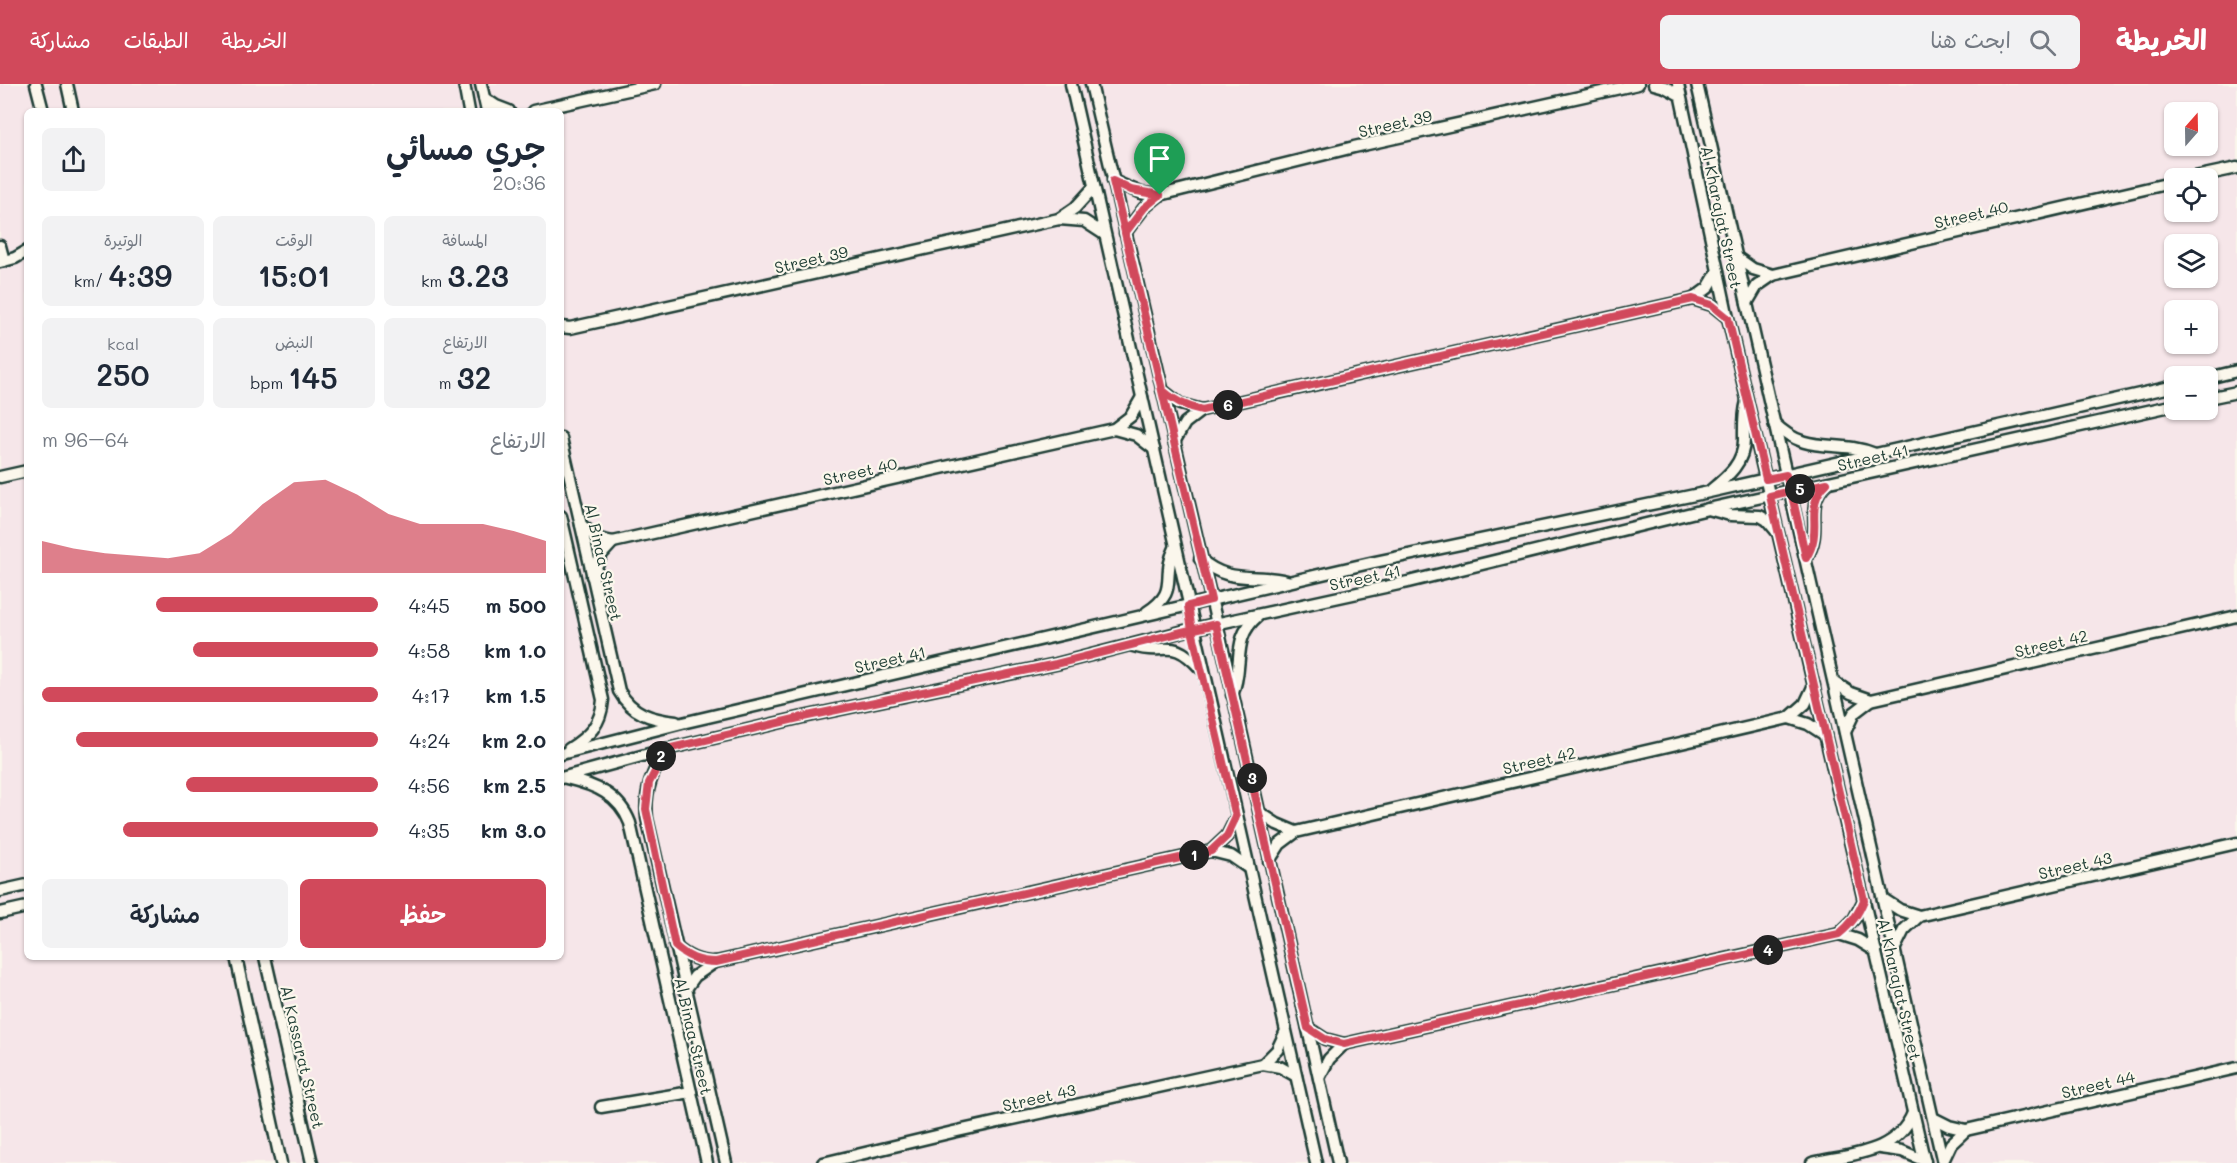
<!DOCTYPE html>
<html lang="ar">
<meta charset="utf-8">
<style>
:root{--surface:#fff;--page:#f2f2f3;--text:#1f2937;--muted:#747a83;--accent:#d1495b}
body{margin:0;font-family:Mali,"Playpen Sans Arabic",sans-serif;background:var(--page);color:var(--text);direction:rtl;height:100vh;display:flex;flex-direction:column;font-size:22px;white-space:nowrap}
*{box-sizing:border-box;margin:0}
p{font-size:20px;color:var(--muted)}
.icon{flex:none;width:33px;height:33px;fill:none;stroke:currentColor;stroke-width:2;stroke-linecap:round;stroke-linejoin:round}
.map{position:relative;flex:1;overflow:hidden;direction:ltr}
.sheet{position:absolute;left:24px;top:24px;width:540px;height:852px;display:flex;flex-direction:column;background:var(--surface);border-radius:9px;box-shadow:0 2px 4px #0004;direction:rtl}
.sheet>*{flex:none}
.needle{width:39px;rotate:20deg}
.buttons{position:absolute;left:2164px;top:18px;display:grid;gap:12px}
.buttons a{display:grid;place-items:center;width:54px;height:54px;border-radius:9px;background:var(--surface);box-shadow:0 2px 4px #0004;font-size:30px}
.pin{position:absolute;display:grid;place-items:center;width:51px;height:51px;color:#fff;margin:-62px -26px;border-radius:50% 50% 50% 0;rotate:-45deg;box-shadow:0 0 6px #0007}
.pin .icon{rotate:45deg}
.km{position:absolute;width:30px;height:30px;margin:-15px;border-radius:50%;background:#222;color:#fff;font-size:16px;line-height:30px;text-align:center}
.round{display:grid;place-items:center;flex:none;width:63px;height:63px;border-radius:9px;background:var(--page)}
.head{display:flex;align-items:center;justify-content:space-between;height:102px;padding:0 18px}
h1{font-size:33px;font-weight:600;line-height:45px}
.stats{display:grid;grid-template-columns:repeat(3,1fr);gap:9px;height:102px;padding:6px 18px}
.stats div{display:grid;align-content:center;border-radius:9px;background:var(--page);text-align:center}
.stats b{font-size:30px;font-weight:600}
.stats small{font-size:16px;font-weight:400}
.stats p{font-size:16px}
.chart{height:168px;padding:12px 18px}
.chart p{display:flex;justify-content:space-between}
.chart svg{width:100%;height:108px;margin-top:6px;fill:var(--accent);opacity:.7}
.cta{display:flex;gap:12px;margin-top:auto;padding:12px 18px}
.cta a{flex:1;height:69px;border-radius:9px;background:var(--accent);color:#fff;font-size:24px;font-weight:600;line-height:69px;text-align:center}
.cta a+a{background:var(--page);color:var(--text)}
ul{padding:0 18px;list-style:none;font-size:20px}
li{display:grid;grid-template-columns:96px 72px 1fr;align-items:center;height:45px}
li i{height:15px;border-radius:8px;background:var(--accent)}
header{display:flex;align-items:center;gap:36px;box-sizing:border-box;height:84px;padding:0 30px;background:var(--accent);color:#fff}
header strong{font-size:28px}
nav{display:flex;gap:33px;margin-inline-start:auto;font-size:21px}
.search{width:420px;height:54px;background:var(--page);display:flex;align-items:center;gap:15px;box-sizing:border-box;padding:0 21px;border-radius:9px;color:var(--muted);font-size:22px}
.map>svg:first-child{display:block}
</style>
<header>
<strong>الخريطة</strong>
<div class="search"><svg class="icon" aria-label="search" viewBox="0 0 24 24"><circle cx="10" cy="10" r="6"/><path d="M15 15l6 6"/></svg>ابحث هنا</div>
<nav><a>الخريطة</a><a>الطبقات</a><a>مشاركة</a></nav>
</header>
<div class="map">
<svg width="2237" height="1079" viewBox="0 0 2237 1079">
<rect width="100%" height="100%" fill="#fbf7ec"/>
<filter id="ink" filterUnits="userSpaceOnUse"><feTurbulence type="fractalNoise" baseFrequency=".0167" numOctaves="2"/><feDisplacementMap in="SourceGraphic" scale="12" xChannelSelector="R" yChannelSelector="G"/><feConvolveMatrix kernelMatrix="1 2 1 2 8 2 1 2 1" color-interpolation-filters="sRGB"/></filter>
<g filter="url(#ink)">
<path fill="#f6e6e9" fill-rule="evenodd" d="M 0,0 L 2237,0 L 2237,1079 L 0,1079 ZM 27,27 L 561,27 L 561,873 L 27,873 ZM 2175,28 L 2208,28 L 2208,62 L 2175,62 ZM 2175,94 L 2208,94 L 2208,128 L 2175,128 ZM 2175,160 L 2208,160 L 2208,194 L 2175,194 ZM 2175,226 L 2208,226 L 2208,260 L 2175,260 ZM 2175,292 L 2208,292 L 2208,326 L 2175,326 Z"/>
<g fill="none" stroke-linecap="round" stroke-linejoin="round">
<defs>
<g id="minor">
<polyline points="36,0 43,27"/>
<polyline points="67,0 73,27"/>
<polyline points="464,0 469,27"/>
<polyline points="481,0 487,27"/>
<path d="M 1071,0 C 1150,360 1234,719 1316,1079"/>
<polyline points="1091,0 1217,540 1338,1079"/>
<polyline points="1654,0 1665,3 1680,11"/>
<polyline points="1678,0 1728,234 1925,1079"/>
<polyline points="1697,0 1943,1079"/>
<polyline points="484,14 496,22 509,27"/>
<polyline points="533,27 655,0"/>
<polyline points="2190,94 2237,84"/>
<polyline points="1113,97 1141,109 1160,111 1354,63 1638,0"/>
<polyline points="1059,135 1075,124 1094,103"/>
<polyline points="1125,149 1144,124 1160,111"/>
<polyline points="0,162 4,177"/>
<polyline points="1736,173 1753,185 1773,191"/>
<polyline points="0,178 15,174 27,167"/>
<polyline points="1693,215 1712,221 1728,234"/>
<polyline points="1747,219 1757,202 1773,191 2175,98"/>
<polyline points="561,243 570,244 1059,135 1084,137 1104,150"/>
<polyline points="2208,294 2237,287"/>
<polyline points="1162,306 1180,320 1202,326"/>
<polyline points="2208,314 2237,308"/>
<path d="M 1774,339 C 1808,373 1836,354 1875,370"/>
<polyline points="1114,345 1136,351 1154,365"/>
<path d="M 561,354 L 619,607 C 632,630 651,635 676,638"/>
<polyline points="1174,358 1185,339 1202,326 1693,215 1708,204 1718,187"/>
<polyline points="0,393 27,387"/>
<path d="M 1711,406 C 1728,392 1744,379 1744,356 C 1744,342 1743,331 1747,317"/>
<polyline points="1708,425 1730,431 1760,432 1767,436 1778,449"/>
<path d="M 561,432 L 603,616 C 601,641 589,652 569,665"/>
<polyline points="581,441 599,455 613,458 1114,345 1131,332 1142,313"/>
<path d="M 1806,474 C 1825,445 1802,422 1827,399"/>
<path d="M 1200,475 C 1229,501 1254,489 1287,497"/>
<polyline points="592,492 602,470 613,458"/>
<path d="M 1147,528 C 1181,506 1160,494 1175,464"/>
<path d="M 1133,562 C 1166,573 1170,551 1200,584"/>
<polyline points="1834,598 1851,609 1871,616"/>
<path d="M 1232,611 C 1245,581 1230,555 1258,532"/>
<polyline points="1789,634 1805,620 1814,601"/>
<polyline points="1845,648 1854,629 1871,616 2237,532"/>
<path d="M 667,665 C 652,687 644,708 647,734 L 726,1079"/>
<polyline points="561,670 682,639 1370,479 1709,408 2175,302"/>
<polyline points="561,694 667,665 803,633 1056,580 1192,545 1408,498 1708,425 2175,321"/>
<path d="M 566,694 C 595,701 619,710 630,739 L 707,1079"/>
<polyline points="1260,729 1277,740 1296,748"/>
<polyline points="1211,767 1227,752 1236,734"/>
<polyline points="1269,777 1280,760 1296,748 1789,634 1808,640 1825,651"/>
<polyline points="0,807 27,801"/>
<polyline points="1883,815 1900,826 1919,832 2237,759"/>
<polyline points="0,829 27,823"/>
<polyline points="1839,850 1854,835 1864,816"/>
<path d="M 675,862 C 687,873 699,878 716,878 L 1211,767 L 1231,772 L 1247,783"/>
<polyline points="1895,864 1904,846 1919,832"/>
<polyline points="236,873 281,1079"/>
<polyline points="265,873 312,1079"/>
<polyline points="685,906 695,892 715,878"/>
<polyline points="1308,944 1325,955 1344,960 1839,850 1858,856 1876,867"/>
<polyline points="1263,980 1277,966 1285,949"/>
<polyline points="1319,994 1329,975 1344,960"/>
<polyline points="601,1023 691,1008"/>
<polyline points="1933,1034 1949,1042 1966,1046 2237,984"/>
<polyline points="1880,1064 1902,1067 1925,1077"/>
<polyline points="1943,1077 1951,1060 1966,1046"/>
<polyline points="823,1079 953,1048 1263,980 1280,983 1296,992"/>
<path d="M 1812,1079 C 1851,1070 1896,1070 1913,1029"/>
</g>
</defs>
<use href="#minor" stroke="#1f3d34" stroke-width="15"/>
<use href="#minor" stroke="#fbf7ec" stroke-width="10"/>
</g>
</g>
<g fill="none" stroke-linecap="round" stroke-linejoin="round" filter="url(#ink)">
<defs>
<path id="route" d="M 1160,111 L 1144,124 L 1125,149 L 1211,516 L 1188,522 L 1192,546 L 1236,733 L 1227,752 L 1211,767 L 716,878 C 699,878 687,873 675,862 L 646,725 L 649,699 L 667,665 L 803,633 L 1056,580 L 1182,548 L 1216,540 L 1308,944 L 1325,955 L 1344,960 L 1839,850 C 1851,840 1858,831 1864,816 L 1770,412 L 1791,407 L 1806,474 C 1825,444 1802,422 1827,399 L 1791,407 L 1786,391 L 1766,395 L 1728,234 L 1712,221 L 1693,215 L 1202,326 C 1186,323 1174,317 1162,306 L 1113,97 L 1131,106 L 1160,111"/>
</defs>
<use href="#route" stroke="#fff" stroke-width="12"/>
<use href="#route" stroke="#d1495b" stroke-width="8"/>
</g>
<g text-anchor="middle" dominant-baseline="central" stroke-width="4.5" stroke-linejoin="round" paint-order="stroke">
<g font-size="16" fill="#1f3d34" stroke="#fbf7ec">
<text transform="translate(1395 39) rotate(-13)">Street 39</text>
<text transform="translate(1971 130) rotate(-13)">Street 40</text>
<text transform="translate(1722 133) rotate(78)">Al Kharajat Street</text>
<text transform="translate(811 175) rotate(-13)">Street 39</text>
<text transform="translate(1873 373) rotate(-13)">Street 41</text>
<text transform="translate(860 387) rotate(-13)">Street 40</text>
<text transform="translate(604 478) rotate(77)">Al Binaa Street</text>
<text transform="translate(1365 493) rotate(-12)">Street 41</text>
<text transform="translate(2051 559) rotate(-13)">Street 42</text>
<text transform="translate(890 575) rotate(-13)">Street 41</text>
<text transform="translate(1539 676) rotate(-13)">Street 42</text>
<text transform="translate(2075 781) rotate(-13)">Street 43</text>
<text transform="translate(1900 905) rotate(77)">Al Kharajat Street</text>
<text transform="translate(694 952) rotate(77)">Al Binaa Street</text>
<text transform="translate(303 973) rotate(77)">Al Kassarat Street</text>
<text transform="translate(2098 1000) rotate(-13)">Street 44</text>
<text transform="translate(1039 1013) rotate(-13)">Street 43</text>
</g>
</g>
</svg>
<div class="buttons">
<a><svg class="needle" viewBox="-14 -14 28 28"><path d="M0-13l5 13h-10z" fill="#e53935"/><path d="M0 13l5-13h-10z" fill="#747a83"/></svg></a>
<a><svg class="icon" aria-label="locate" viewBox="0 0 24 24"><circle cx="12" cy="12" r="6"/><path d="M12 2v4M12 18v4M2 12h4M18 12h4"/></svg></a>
<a><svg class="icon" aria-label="layers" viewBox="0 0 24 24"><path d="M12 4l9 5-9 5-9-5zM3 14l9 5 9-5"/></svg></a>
<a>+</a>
<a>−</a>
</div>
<div class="pin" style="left:1160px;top:111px;background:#1e9e55"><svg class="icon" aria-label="arrive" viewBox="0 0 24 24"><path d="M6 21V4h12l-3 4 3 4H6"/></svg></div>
<b class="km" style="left:1194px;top:771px">1</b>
<b class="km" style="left:661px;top:672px">2</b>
<b class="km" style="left:1252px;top:694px">3</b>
<b class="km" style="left:1768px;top:866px">4</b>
<b class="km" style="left:1800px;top:405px">5</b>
<b class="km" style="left:1228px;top:321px">6</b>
<section class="sheet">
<div class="head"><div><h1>جري مسائي</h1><p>20:36</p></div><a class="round"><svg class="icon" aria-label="share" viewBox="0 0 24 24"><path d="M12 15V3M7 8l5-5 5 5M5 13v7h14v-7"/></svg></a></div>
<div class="stats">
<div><p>المسافة</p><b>3.23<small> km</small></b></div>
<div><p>الوقت</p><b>15:01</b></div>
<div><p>الوتيرة</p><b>4:39<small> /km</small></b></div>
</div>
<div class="stats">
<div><p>الارتفاع</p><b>32<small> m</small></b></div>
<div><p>النبض</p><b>145<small> bpm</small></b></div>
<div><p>kcal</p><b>250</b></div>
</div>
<div class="chart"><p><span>الارتفاع</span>64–96 m</p>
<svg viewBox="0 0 160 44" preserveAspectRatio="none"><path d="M0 44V31L10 34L20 36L30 37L40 38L50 36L60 28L70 16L80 7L90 6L100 12L110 20L120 24L130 24L140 24L150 27L160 31V44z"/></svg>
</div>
<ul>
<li><b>500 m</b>4:45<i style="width:66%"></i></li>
<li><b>1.0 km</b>4:58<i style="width:55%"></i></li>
<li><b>1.5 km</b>4:17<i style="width:100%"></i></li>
<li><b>2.0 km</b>4:24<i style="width:90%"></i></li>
<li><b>2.5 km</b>4:56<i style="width:57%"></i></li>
<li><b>3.0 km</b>4:35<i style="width:76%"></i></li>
</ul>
<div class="cta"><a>حفظ</a><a>مشاركة</a></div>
</section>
</div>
